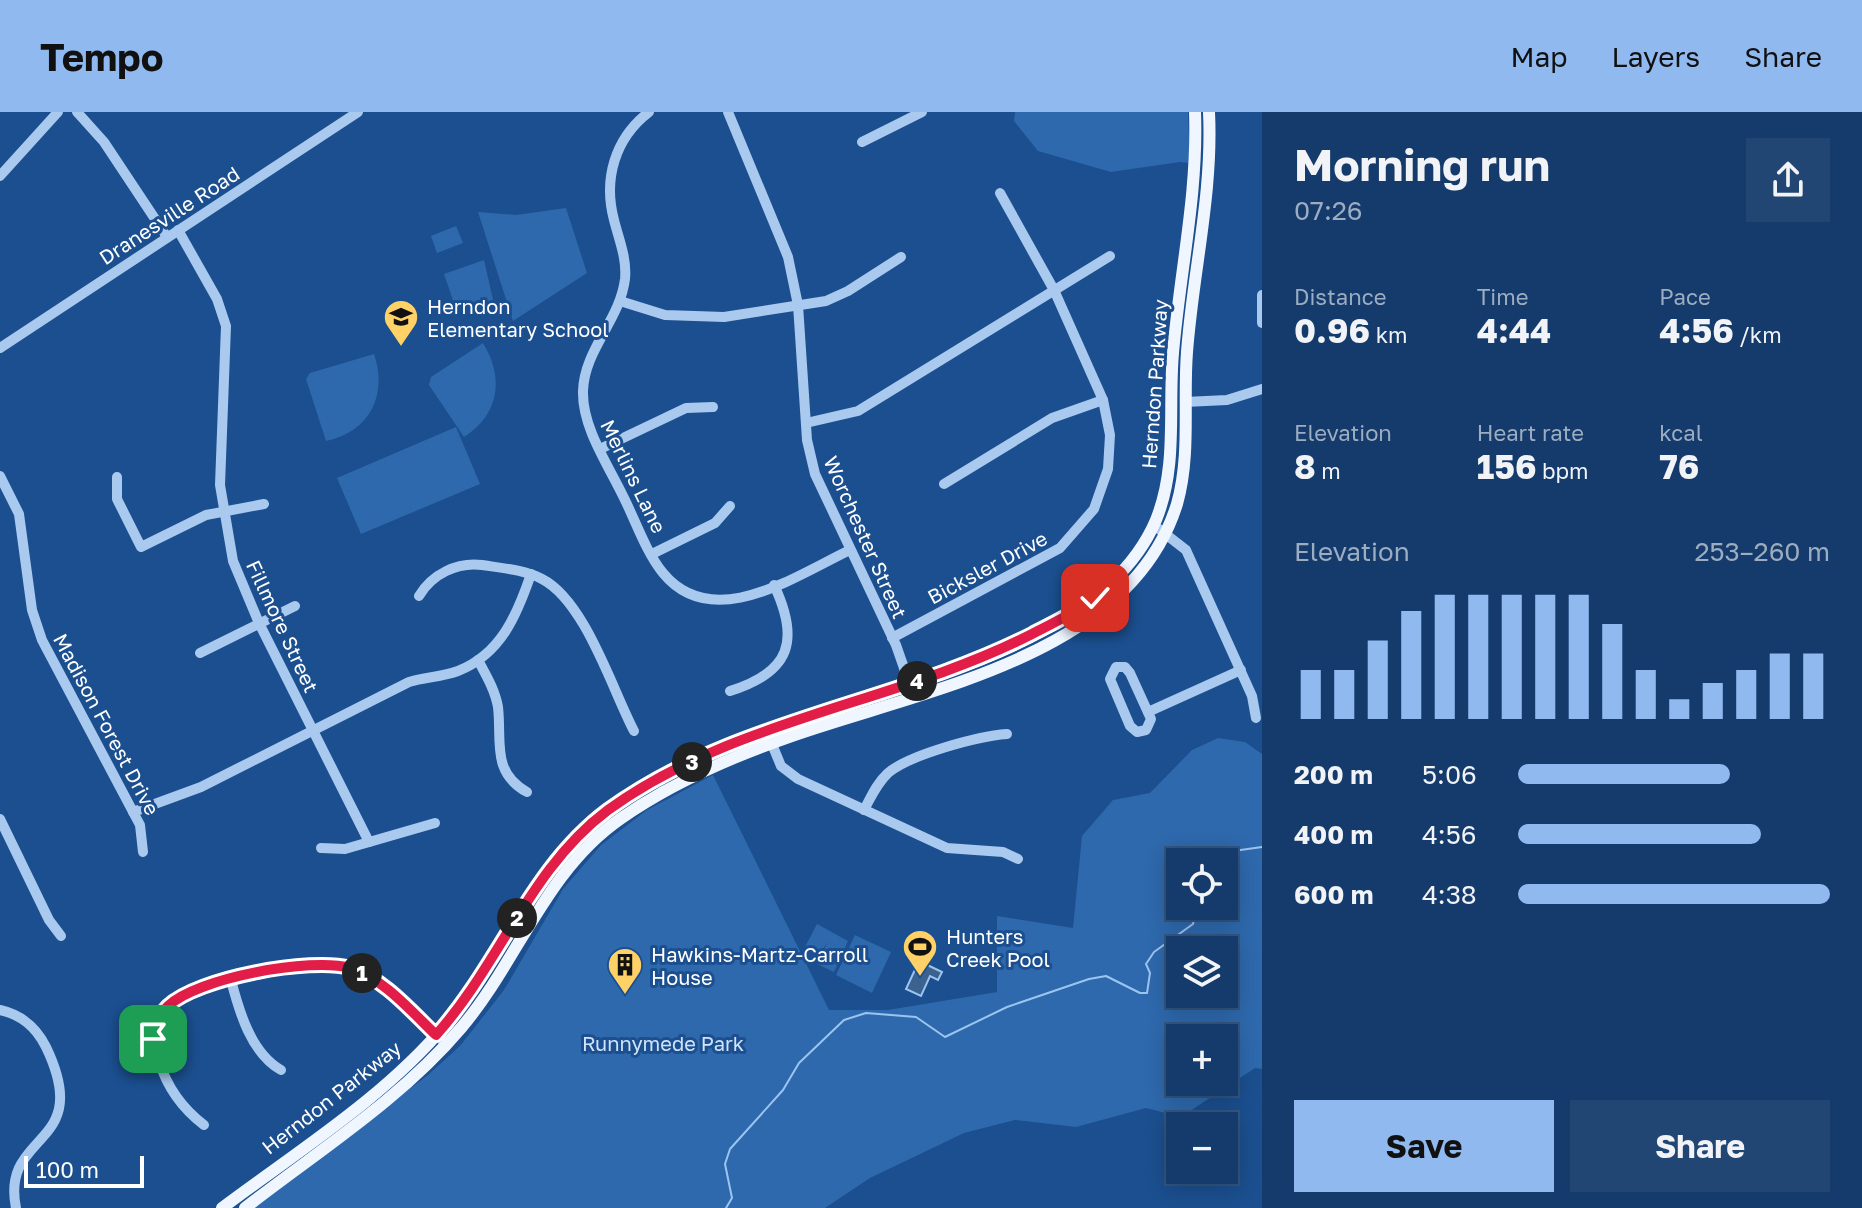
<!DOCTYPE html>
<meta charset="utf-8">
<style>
:root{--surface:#143b6b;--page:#214673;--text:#f1f3f6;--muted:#9dadc1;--line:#33557e;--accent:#90b9f0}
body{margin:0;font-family:"Golos Text",sans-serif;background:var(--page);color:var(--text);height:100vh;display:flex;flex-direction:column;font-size:30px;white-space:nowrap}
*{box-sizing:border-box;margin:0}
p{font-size:26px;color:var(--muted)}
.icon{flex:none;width:44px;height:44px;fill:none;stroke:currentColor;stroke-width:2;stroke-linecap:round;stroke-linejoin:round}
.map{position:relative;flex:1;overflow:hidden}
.panel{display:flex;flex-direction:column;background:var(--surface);width:600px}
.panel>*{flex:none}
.fabs{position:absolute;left:1166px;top:736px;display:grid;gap:16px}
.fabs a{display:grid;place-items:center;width:72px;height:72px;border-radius:0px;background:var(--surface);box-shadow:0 4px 20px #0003,0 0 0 2px var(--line);font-size:40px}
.scale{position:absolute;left:24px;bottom:20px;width:120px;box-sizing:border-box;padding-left:8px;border:4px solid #fff;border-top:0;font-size:22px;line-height:28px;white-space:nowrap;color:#fff;-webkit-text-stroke:6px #1b4f8f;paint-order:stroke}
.pin{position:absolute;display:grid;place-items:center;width:68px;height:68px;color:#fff;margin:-34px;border-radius:16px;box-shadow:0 4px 12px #0006}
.km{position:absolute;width:40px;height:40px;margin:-20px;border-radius:50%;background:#222;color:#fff;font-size:22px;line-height:40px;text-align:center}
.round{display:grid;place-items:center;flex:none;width:84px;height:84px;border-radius:0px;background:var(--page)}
.headline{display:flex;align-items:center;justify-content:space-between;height:136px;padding:0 32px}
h1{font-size:44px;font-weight:700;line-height:60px}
.figures{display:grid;grid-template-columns:repeat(3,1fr);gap:12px;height:136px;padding:8px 32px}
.figures div{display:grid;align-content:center}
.figures b{font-size:34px;font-weight:700}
.figures small{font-size:22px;font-weight:400}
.figures p{font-size:22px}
.chart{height:224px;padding:16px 32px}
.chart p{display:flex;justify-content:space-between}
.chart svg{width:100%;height:144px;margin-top:8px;stroke:var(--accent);stroke-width:6}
.action{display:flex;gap:16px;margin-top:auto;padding:16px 32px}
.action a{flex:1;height:92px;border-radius:0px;background:var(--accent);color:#111;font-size:32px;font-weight:700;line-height:92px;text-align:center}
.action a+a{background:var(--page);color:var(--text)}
ul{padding:0 32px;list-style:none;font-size:26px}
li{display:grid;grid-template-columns:128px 96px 1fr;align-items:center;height:60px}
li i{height:20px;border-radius:10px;background:var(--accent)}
header{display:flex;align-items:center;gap:48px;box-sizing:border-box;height:112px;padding:0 40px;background:var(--accent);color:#111}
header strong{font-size:38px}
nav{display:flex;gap:44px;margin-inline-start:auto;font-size:28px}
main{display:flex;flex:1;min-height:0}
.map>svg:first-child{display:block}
</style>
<header>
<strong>Tempo</strong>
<nav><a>Map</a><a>Layers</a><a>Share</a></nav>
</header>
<main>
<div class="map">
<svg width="1262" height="1096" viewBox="0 0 1262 1096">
<rect width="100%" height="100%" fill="#1b4f8f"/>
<g fill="#2e69ad" fill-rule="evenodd">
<polygon points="1015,0 1188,0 1190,51 1180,50 1111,60 1038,39 1014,9"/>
<polygon points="566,96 587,161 513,209 478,100 516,103"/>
<polygon points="456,114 463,131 437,141 431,124"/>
<polygon points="484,148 494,192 457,200 444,162"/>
<path d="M 483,231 C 504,265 500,302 464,325 L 429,273 L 431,265 Z"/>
<path d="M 374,242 C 388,282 370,320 326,329 L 306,267 L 310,261 Z"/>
<polygon points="456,315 480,372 361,422 337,366"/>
<path d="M 1218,626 L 1245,630 L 1262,642 L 1262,957 L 1255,956 L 1181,1005 L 1146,996 L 1076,1015 L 1015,1008 L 964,1021 L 870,1066 L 825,1096 L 252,1096 L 428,963 L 460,934 L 504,878 L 563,777 L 601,733 L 647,698 L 713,663 L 829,898 L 888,898 L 997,880 L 997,804 L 1073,816 L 1082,724 L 1113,688 L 1150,681 L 1192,638 ZM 1180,750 L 1224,750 L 1224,794 L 1180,794 ZM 1180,838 L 1224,838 L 1224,882 L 1180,882 ZM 1180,926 L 1224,926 L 1224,970 L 1180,970 Z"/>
<polygon points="817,812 848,829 834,860 817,852 828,829 819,844 804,837"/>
<polygon points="855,823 891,840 872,881 836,863"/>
</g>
<polygon fill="#3c6290" stroke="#9cc4f0" stroke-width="2" points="919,849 942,860 938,868 930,864 921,884 906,877"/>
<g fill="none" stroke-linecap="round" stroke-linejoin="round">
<g stroke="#9cc4f0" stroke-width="2">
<polyline points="1204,750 1212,742 1262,735"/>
<polyline points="726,1096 732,1086 725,1052 730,1037 783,978 799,951 844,908 866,901 916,905 945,925 1007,895 1089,867 1106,864 1140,881 1147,881 1150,861 1146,852 1154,840 1193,812 1197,794"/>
</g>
<g stroke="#a9c9ee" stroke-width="10">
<polyline points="77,0 104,30 167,125"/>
<path d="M 649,0 C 615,26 603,67 614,108 C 619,128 627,146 625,167 C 620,208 584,238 583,279 C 582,316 609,354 624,386 C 636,410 646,440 663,461 C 713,522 797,463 850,438"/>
<polyline points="728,0 788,145 798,193 807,328 815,362 896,533 912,579"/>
<polyline points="862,30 922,0"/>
<polyline points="0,64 58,0"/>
<polyline points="178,118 217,187 226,214 220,373 233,449 259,511 369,730"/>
<polyline points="1262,183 1262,211"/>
<polyline points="620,189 665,203 724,205 826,189 848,179 901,145"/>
<polyline points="0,236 358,0"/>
<polyline points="1185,290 1227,288 1262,277"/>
<polyline points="806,311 858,299 1110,144"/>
<polyline points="600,337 686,296 713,295"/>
<polyline points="0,364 19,402 32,498 42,528 140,713 143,740"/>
<polyline points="117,365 117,387 141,435 206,403 264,392"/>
<polyline points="944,372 1052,306 1103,288"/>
<polyline points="1159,417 1186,438 1252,584 1256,606"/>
<polyline points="652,442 715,411 730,394"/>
<path d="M 419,484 C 432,462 457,450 482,453 C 502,456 525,458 542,467 C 585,489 612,577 634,619"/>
<polyline points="892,526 1060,436 1094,397 1108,357 1110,323 1103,288 1054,178 1000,81"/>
<polyline points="200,541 295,494"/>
<path d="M 478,548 C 486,563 495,578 498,595 C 502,629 491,660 527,680"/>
<polygon points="1116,555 1125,555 1130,561 1151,607 1146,618 1137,620 1130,614 1110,567"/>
<path d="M 730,579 C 791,560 800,528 774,473"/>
<polyline points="1148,600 1241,558"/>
<polyline points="769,625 781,654 798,667 947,736 1003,740 1018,747"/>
<path d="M 864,698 C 871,685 877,671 888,661 C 909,643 978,624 1007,622"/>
<path d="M 133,700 L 201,675 L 409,570 C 425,565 442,565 458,559 C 501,542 517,503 531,462"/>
<polyline points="0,707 49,808 61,824"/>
<polyline points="321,736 345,737 435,711"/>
<path d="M 231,868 C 239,899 251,941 281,958"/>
<path d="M 0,898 C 22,903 36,915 46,935 C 95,1037 0,1018 16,1096"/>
<path d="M 204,1013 C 183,997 167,975 159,949 C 140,880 210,872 261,862 C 291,856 321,847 351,857 C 386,868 415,904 442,928"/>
</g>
<g stroke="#f0f6ff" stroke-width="12">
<path d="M 222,1096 C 298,1039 385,985 446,912 C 502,844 533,755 605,701 C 649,668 703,641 755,622 C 877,576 1100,541 1156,408 C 1178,354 1168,297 1173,241 C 1180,159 1198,82 1195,0"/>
<path d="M 245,1096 C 318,1039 400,988 461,916 C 518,849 545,759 620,707 C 670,672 729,646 786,626 C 919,578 1129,547 1177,392 C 1191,343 1183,290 1187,240 C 1193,159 1213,82 1209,0"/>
</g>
</g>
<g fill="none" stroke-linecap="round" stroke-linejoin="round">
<defs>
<path id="route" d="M 153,927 C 156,915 159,903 168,894 C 197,866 311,845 350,856 C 383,866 411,899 436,923 C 500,852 530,756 608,698 C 735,606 895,592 1032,522 C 1053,511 1075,501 1095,486"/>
</defs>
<use href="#route" stroke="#fff" stroke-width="16"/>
<use href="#route" stroke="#e11d48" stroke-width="10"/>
</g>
<defs>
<symbol id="school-pin" viewBox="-11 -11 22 30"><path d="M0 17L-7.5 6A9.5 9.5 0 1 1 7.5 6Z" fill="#ffd166" stroke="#1b4f8f"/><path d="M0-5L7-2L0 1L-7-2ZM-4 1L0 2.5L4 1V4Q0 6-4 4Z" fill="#111"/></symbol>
<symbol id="stadium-pin" viewBox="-11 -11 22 30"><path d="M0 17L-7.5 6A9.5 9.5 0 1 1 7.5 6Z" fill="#ffd166" stroke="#1b4f8f"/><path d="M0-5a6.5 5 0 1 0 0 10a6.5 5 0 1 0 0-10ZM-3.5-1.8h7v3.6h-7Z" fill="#111"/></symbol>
<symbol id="building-pin" viewBox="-11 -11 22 30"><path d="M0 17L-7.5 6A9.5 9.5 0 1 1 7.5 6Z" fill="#ffd166" stroke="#1b4f8f"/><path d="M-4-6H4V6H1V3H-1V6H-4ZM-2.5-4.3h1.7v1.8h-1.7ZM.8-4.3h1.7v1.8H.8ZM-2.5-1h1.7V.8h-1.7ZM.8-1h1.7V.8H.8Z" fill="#111"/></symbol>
</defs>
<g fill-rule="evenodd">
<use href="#school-pin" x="381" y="185" width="40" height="54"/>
<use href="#stadium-pin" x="900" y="815" width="40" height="54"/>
<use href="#building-pin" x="605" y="833" width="40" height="54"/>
</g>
<g text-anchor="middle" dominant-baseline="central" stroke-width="6" stroke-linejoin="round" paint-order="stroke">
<g font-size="20" fill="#fff" stroke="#1b4f8f">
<text transform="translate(169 103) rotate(-33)">Dranesville Road</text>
<text transform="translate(1154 272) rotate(-86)">Herndon Parkway</text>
<text transform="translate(634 364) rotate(64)">Merlins Lane</text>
<text transform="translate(866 425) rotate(66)">Worchester Street</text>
<text transform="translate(987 455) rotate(-28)">Bicksler Drive</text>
<text transform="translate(283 514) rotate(65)">Fillmore Street</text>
<text transform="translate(107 612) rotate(62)">Madison Forest Drive</text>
<text transform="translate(331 985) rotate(-38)">Herndon Parkway</text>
</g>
<g font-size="20" fill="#fff" stroke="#1b4f8f" text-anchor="start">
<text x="427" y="194">Herndon<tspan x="427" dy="23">Elementary School</tspan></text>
<text x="946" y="824">Hunters<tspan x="946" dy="23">Creek Pool</tspan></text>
<text x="651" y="842">Hawkins-Martz-Carroll<tspan x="651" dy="23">House</tspan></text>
</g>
<g font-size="20" fill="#cfe3fa" stroke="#1b4f8f">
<text x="663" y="931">Runnymede Park</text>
</g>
</g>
</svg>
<div class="fabs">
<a><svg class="icon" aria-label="locate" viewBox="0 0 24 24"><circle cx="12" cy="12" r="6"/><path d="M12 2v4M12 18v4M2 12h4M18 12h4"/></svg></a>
<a><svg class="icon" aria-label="layers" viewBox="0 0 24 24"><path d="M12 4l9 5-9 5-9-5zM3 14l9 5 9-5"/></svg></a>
<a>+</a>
<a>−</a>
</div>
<div class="scale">100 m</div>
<div class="pin" style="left:153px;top:927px;background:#1e9e55"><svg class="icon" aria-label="arrive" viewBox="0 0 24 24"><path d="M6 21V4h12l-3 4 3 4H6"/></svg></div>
<div class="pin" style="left:1095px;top:486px;background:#d93025"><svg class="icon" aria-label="check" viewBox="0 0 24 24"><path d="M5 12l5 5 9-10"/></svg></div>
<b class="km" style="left:362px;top:861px">1</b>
<b class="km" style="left:517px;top:806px">2</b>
<b class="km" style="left:692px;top:650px">3</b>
<b class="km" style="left:917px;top:569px">4</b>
</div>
<section class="panel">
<div class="headline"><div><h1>Morning run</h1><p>07:26</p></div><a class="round"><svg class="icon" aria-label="share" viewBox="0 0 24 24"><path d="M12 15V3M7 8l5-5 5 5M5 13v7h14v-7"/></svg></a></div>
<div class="figures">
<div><p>Distance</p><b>0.96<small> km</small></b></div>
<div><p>Time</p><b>4:44</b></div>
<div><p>Pace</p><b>4:56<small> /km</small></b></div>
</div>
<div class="figures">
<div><p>Elevation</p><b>8<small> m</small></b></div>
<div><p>Heart rate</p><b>156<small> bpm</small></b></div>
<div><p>kcal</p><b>76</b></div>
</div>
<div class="chart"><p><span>Elevation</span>253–260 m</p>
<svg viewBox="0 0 160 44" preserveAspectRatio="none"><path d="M5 44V29M15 44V29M25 44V20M35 44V11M45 44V6M55 44V6M65 44V6M75 44V6M85 44V6M95 44V15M105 44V29M115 44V38M125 44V33M135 44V29M145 44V24M155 44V24"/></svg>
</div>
<ul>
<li><b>200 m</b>5:06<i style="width:68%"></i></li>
<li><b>400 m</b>4:56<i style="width:78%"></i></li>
<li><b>600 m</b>4:38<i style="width:100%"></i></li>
</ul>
<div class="action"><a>Save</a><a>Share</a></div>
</section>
</main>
